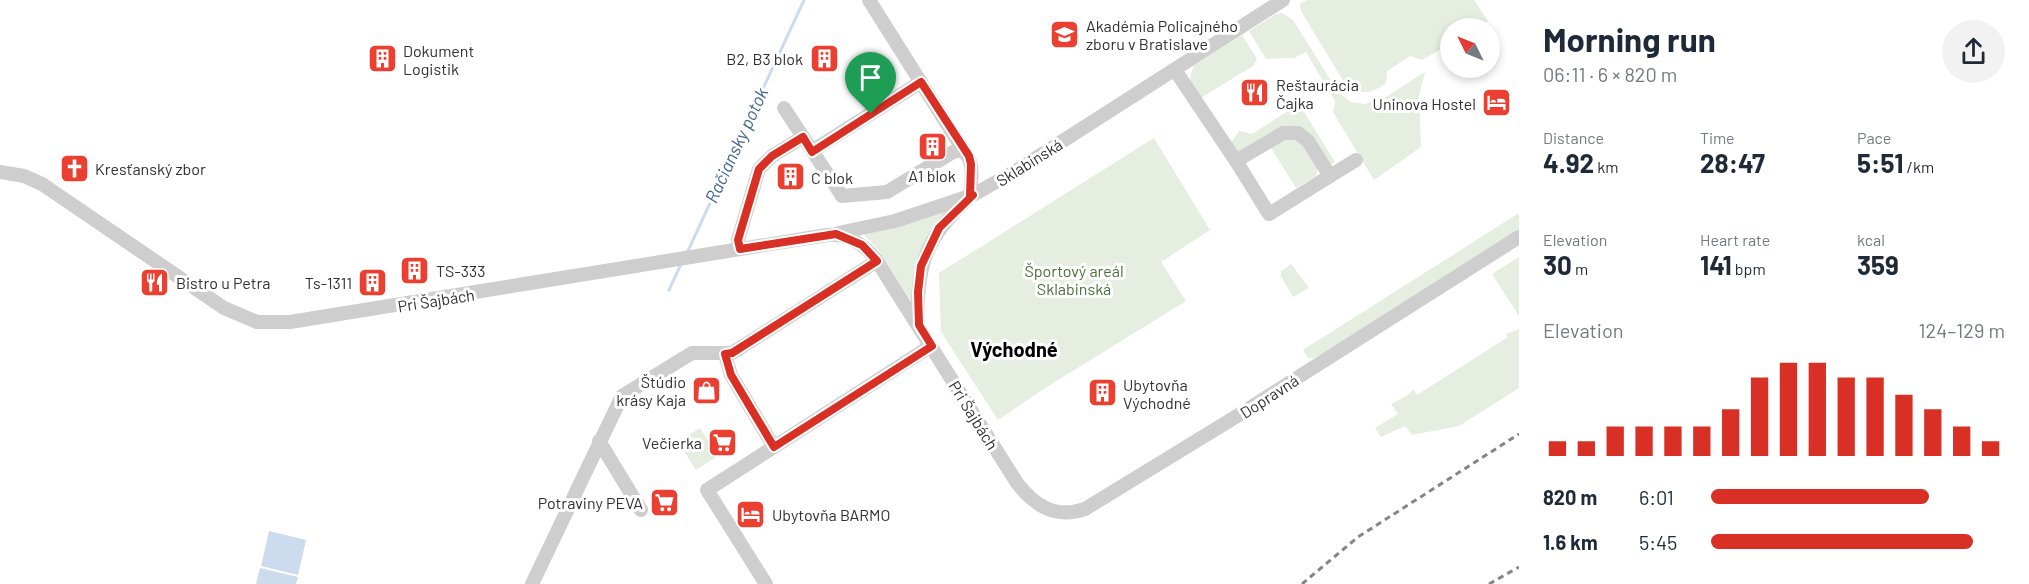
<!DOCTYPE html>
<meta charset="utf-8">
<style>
:root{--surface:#fff;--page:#f2f2f3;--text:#1f2937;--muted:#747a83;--accent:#d93025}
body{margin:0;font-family:Barlow,sans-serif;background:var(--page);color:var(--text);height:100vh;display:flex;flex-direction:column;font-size:22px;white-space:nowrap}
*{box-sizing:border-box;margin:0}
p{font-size:20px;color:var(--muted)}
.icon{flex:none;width:33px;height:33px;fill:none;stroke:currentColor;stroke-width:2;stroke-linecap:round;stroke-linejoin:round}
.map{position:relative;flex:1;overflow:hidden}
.details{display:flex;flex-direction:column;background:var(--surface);width:510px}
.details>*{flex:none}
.needle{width:39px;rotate:313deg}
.tools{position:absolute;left:1440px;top:18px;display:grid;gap:12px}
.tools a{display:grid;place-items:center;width:60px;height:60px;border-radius:50%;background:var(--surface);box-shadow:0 3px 9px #0003;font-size:30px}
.pin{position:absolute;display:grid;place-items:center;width:51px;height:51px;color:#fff;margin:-62px -26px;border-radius:50% 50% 50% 0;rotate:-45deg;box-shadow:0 0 6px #0007}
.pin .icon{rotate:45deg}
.round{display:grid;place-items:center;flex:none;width:63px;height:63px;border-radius:32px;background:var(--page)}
.summary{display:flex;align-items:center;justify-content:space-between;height:102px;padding:0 24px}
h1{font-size:33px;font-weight:700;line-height:45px}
.stats{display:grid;grid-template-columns:repeat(3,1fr);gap:9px;height:102px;padding:6px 24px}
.stats div{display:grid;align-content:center}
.stats b{font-size:26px;font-weight:700}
.stats small{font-size:16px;font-weight:400}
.stats p{font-size:16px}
.chart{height:168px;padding:12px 24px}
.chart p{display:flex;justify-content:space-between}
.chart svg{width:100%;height:108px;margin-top:6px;stroke:var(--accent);stroke-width:6}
ul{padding:0 24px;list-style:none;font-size:20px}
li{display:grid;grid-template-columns:96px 72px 1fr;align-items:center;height:45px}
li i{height:15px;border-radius:8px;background:var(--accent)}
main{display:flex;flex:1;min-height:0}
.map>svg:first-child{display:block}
</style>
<main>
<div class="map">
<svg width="1519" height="584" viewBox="0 0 1519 584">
<rect width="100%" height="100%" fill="#fff"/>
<g fill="#e5eee0">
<path d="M 1307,0 L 1474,0 L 1488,21 L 1475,28 L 1450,28 L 1450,44 L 1422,60 L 1410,56 L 1387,71 L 1386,83 C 1370,95 1359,96 1344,82 L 1301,11 L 1300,4 Z"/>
<polygon points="1282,13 1293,20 1338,92 1351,102 1364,104 1381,100 1425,72 1419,96 1421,147 1374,180 1333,112 1335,101 1306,52 1294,58 1266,59 1249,31 1276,14"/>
<path d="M 1242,35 L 1257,59 L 1253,66 L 1199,99 C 1191,87 1186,79 1195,65 Z"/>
<path d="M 1299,104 L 1335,162 L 1330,165 C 1322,154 1314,141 1305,131 C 1288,114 1254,144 1239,154 L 1230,144 L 1239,131 L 1252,134 Z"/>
<polygon points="1286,136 1303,142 1318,168 1316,176 1296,188 1270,146"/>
<polygon points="1154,138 1210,230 1161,262 1186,301 1042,390 998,420 941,332 939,273"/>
<path d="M 949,209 C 921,240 915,264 914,305 L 877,248 L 864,235 L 907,224 Z"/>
<polygon points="1519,213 1519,230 1327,352 1314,358 1308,358 1303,350"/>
<polygon points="1519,257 1519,316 1492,274"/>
<polygon points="1291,264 1309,288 1293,297 1281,276 1281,271"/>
<polygon points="1519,329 1519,388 1459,426 1412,435 1405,426 1381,437 1375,428 1398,414 1391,404 1408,395 1413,389 1417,395 1508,337 1506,334"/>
<polygon points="700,428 718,456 696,470 678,442"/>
</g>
<g fill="#ccdcee">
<polygon points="269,531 306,540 298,575 261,566"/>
<polygon points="260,568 298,577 296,584 256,584"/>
</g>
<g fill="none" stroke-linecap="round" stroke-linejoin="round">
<g stroke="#ccdcee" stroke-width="3">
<polyline points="687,253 804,0"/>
<polyline points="669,290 682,262"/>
</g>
<g stroke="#cecece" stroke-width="14">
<polyline points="869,0 964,151"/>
<polyline points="1175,70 1236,161"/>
<path d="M 784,108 L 842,196 L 887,192 L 953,152 L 961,150 C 976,159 971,180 970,196"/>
<polygon points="1283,133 1298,133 1308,141 1330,176 1269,214 1236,161"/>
<polyline points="812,151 921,82"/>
<path d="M 0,172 L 24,176 L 42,184 L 224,308 L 257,322 L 290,322 L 827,235 C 848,233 865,245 877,261 L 1017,483 C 1035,506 1055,519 1085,509 L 1237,416 L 1519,237"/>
<polyline points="1330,176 1356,160"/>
<polyline points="838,233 895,221 973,195 1019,169 1283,0"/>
<polyline points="740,249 738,240 759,169 772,156 803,137"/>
<path d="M 918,324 C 916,268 925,238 967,200"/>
<polyline points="725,354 731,375 774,447"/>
<polyline points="599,441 641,510"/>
<polyline points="532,584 622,396 692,353 732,353 877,261"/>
<polyline points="766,584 707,490 931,346"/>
</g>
<g stroke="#868686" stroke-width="3" stroke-dasharray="6 4.5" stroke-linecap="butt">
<polyline points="1302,584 1358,537 1519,434"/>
<polyline points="1489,584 1519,567"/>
</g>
</g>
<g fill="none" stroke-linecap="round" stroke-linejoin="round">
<defs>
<polygon id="route" points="921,82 969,156 971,164 970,196 973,195 939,228 921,266 918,292 919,325 932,346 774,447 731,375 725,354 732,353 877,261 862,245 836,234 740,249 738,240 759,169 772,156 803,137 812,152"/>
</defs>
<use href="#route" stroke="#fff" stroke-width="12"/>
<use href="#route" stroke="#d93025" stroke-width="8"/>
</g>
<defs>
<symbol id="university-square" viewBox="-11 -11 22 22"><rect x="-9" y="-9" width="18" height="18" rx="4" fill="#eb3f31" stroke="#fff"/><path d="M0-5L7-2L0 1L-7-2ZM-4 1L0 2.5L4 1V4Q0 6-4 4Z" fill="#fff"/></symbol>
<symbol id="building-square" viewBox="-11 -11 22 22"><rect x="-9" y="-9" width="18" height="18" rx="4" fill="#eb3f31" stroke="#fff"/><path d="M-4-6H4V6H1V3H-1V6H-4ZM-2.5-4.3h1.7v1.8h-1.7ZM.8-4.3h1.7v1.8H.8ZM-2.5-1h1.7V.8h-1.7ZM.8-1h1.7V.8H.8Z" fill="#fff"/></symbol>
<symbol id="restaurant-square" viewBox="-11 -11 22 22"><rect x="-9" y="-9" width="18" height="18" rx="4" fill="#eb3f31" stroke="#fff"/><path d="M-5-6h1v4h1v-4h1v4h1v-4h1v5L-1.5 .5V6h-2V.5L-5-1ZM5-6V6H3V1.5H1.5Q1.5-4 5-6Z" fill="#fff"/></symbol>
<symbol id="hotel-square" viewBox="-11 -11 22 22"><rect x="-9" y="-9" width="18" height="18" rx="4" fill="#eb3f31" stroke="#fff"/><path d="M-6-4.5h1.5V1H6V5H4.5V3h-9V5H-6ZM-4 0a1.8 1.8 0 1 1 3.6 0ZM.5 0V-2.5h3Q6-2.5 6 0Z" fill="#fff"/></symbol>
<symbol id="church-square" viewBox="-11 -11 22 22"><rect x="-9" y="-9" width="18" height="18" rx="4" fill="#eb3f31" stroke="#fff"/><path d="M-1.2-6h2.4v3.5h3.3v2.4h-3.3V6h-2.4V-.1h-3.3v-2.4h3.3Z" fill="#fff"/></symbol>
<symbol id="shop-square" viewBox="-11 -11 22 22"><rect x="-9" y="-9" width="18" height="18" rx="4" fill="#eb3f31" stroke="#fff"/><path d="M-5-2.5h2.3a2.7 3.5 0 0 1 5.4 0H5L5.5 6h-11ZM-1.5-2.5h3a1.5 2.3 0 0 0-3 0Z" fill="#fff"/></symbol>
<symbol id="supermarket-square" viewBox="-11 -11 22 22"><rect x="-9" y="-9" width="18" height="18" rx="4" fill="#eb3f31" stroke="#fff"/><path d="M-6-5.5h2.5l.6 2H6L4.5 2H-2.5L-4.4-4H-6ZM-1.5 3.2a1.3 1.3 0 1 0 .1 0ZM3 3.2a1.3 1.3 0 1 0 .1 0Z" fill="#fff"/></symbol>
</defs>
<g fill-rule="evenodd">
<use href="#university-square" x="1048" y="18" width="33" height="33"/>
<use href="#building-square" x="808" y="42" width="33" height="33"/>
<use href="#building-square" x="366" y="42" width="33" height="33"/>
<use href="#restaurant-square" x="1238" y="76" width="33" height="33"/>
<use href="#hotel-square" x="1480" y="86" width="33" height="33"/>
<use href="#building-square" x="916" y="130" width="33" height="33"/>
<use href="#church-square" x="58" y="152" width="33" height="33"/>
<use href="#building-square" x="774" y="160" width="33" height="33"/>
<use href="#building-square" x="398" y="254" width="33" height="33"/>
<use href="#restaurant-square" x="138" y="266" width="33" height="33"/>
<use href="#building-square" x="356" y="266" width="33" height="33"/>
<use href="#shop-square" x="690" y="374" width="33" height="33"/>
<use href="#building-square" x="1086" y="376" width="33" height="33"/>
<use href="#supermarket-square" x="706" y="426" width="33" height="33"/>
<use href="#supermarket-square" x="648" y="486" width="33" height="33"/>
<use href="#hotel-square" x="734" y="498" width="33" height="33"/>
</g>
<g text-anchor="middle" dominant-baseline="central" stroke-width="6" stroke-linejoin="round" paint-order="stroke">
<g font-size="16" fill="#313131" stroke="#fff" text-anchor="start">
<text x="1086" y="25">Akadémia Policajného<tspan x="1086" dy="18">zboru v Bratislave</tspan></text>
<text x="403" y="50">Dokument<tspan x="403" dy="18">Logistik</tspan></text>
<text x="803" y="58" text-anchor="end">B2, B3 blok</text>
<text x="1276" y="84">Reštaurácia<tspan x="1276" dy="18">Čajka</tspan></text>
<text x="1476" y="103" text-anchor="end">Uninova Hostel</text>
<text x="95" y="168">Kresťanský zbor</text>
<text x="932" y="175" text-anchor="middle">A1 blok</text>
<text x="811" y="177">C blok</text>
<text x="436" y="270">TS-333</text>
<text x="176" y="282">Bistro u Petra</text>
<text x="352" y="282" text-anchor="end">Ts-1311</text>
<text x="686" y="381" text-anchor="end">Štúdio<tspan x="686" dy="18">krásy Kaja</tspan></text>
<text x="1123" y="384">Ubytovňa<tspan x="1123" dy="18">Východné</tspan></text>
<text x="702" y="442" text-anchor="end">Večierka</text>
<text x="643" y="502" text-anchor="end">Potraviny PEVA</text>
<text x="772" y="514">Ubytovňa BARMO</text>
</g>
<g font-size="16" fill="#313131" stroke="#fff">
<text transform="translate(1029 162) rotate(-32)">Sklabinská</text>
<text transform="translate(436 300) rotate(-9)">Pri Šajbách</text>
<text transform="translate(1269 396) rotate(-33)">Dopravná</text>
<text transform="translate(974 415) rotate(58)">Pri Šajbách</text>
</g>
<g font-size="16" fill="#4d6f3d" stroke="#fff">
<text x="1074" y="270">Športový areál<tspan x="1074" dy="18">Sklabinská</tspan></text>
</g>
<g font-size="18" font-style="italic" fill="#3c6697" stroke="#fff">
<text transform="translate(736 145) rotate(-65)">Račiansky potok</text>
</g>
<g font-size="20" font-weight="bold" fill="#000" stroke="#fff">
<text x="1014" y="349">Východné</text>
</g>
</g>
</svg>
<div class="tools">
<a><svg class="needle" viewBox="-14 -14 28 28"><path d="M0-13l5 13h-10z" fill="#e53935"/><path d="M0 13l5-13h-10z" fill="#747a83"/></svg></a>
</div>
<div class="pin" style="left:871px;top:114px;background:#1e9e55"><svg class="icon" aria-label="arrive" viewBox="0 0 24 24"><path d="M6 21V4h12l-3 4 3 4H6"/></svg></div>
</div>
<section class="details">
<div class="summary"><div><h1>Morning run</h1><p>06:11 · 6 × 820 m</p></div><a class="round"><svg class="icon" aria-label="share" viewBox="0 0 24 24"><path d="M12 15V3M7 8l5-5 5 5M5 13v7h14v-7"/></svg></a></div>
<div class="stats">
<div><p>Distance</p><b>4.92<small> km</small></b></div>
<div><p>Time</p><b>28:47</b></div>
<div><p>Pace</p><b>5:51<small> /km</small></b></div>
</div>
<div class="stats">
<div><p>Elevation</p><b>30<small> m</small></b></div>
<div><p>Heart rate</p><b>141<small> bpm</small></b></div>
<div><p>kcal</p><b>359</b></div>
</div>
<div class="chart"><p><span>Elevation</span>124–129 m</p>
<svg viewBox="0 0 160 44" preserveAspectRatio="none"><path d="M5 44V38M15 44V38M25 44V32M35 44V32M45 44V32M55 44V32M65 44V25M75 44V12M85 44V6M95 44V6M105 44V12M115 44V12M125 44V19M135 44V25M145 44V32M155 44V38"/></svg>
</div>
<ul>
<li><b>820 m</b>6:01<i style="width:74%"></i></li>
<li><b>1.6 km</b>5:45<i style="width:89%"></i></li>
</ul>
</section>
</main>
